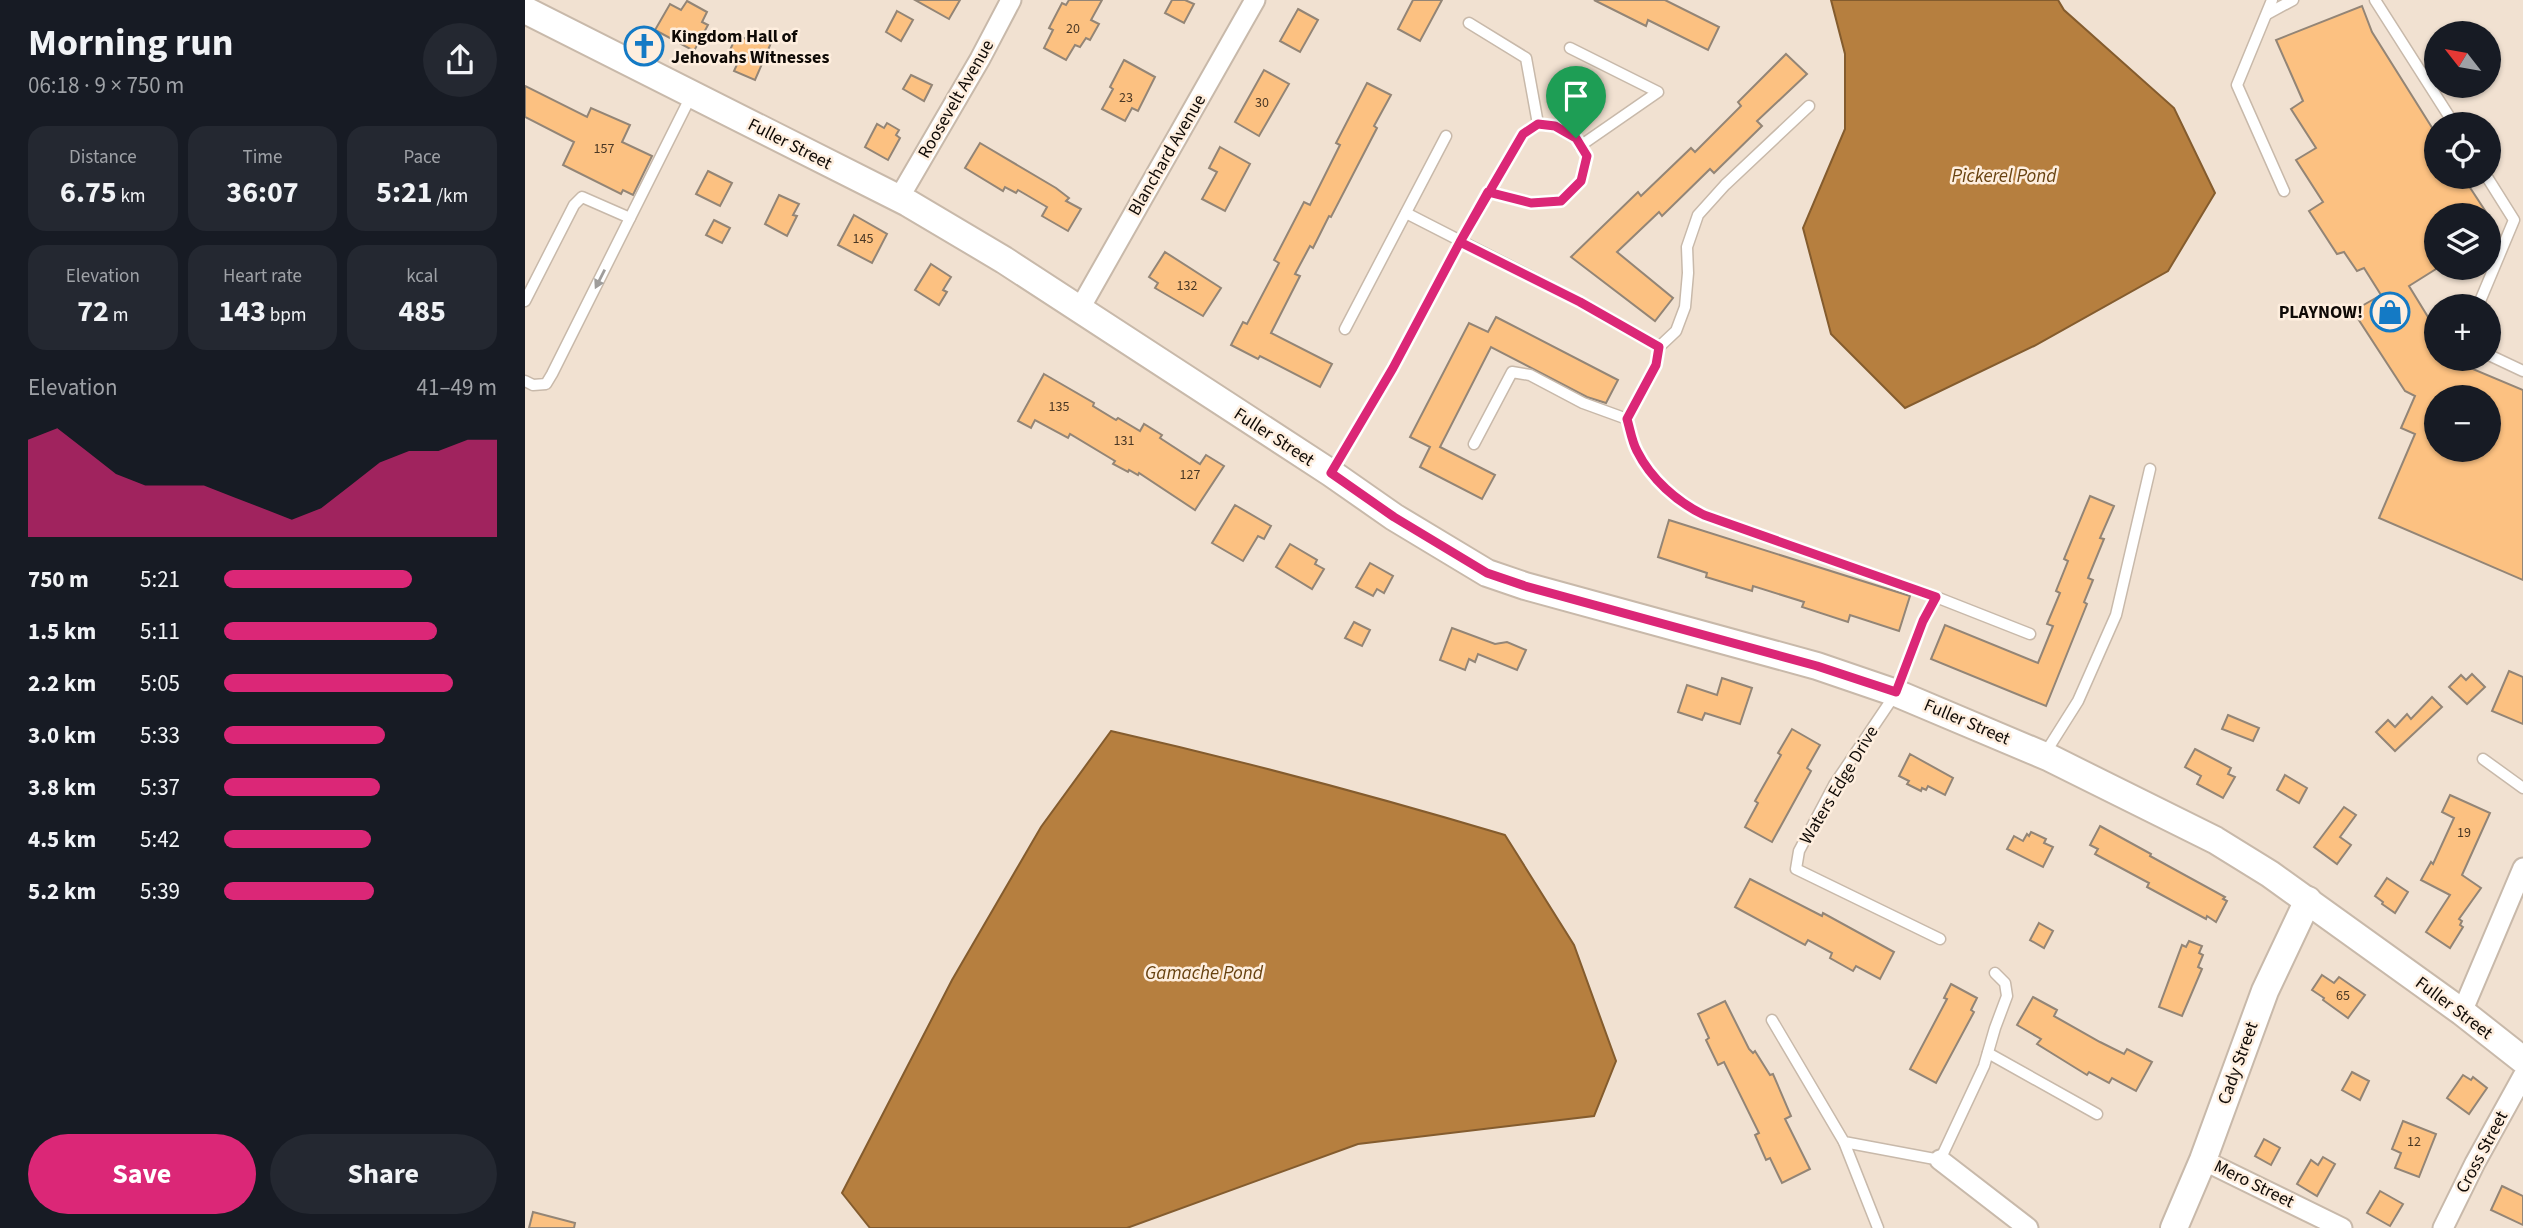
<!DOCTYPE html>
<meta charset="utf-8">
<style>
:root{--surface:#171b24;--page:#242831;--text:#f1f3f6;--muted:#9ea1a6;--accent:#db2777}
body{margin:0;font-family:"Source Sans 3",sans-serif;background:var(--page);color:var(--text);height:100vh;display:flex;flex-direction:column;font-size:26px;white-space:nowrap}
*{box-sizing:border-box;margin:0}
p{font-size:23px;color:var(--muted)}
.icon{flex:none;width:38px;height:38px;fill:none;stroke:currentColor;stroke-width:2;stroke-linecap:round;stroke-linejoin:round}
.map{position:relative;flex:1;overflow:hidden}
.details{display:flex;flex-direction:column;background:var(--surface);width:525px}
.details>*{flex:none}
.needle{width:46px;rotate:301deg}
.tools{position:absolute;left:1899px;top:21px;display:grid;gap:14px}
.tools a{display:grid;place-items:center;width:77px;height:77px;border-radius:50%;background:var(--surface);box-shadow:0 2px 5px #0004;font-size:35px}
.pin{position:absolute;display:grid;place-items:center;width:60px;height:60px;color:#fff;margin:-72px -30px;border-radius:50% 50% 50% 0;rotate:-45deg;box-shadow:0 0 7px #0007}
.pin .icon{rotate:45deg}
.round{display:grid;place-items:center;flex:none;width:74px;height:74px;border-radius:37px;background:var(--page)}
.overview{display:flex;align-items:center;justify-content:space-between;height:119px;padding:0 28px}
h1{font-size:38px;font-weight:700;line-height:52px}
.figures{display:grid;grid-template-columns:repeat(3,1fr);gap:10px;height:119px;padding:7px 28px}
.figures div{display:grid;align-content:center;border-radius:18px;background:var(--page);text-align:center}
.figures b{font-size:30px;font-weight:700}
.figures small{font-size:19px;font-weight:400}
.figures p{font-size:19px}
.chart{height:196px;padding:14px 28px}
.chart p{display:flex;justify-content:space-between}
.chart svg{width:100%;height:126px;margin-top:7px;fill:var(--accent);opacity:.7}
.primary-button{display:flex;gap:14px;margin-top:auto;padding:14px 28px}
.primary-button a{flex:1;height:80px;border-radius:42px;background:var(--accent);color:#fff;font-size:28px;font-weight:700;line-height:80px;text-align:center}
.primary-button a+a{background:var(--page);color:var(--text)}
ul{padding:0 28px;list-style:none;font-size:23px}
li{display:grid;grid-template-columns:112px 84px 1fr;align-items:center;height:52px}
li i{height:18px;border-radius:9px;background:var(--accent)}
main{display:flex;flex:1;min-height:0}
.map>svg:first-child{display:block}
</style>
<main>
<section class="details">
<div class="overview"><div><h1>Morning run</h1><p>06:18 · 9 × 750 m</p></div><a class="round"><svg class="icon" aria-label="share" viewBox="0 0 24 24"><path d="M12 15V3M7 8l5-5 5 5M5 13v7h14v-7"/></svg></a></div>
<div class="figures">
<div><p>Distance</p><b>6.75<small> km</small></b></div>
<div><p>Time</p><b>36:07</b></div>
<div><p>Pace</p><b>5:21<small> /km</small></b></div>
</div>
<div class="figures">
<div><p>Elevation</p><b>72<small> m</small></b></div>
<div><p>Heart rate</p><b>143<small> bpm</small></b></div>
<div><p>kcal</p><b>485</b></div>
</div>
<div class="chart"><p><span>Elevation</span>41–49 m</p>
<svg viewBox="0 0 160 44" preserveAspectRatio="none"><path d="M0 44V10L10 6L20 14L30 22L40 26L50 26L60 26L70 30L80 34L90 38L100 34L110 26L120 18L130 14L140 14L150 10L160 10V44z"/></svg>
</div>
<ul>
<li><b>750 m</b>5:21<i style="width:69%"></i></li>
<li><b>1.5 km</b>5:11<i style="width:78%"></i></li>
<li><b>2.2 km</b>5:05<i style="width:84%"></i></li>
<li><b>3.0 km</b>5:33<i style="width:59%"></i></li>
<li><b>3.8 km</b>5:37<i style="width:57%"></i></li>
<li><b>4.5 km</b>5:42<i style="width:54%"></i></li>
<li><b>5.2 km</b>5:39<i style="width:55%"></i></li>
</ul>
<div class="primary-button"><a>Save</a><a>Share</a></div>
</section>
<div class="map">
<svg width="1998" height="1228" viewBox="0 0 1998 1228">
<rect width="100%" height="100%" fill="#f1e1d1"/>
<g fill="#b67f3f" stroke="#845c2e" stroke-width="2">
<polygon points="1306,0 1533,0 1539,10 1649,108 1690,193 1643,271 1509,346 1380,408 1306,334 1278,228 1320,129 1320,54"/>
<path d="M 586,731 C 718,761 849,796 980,835 L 1049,945 L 1091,1061 L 1069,1116 L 833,1144 L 602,1228 L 345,1228 L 317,1193 L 427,980 L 516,827 Z"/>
</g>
<g fill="#fcc181" stroke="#938576" stroke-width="2" fill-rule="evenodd">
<polygon points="390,0 435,0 424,19"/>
<polygon points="544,0 577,0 566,20 574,24 565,40 561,38 555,47 550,45 541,60 519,48 528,30 524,28 537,3 541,5"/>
<polygon points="647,0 660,0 669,4 659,23 640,13"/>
<polygon points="888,0 917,0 895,41 873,29"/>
<polygon points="1069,0 1140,0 1194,27 1183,50 1123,20 1121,26"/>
<polygon points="162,1 182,12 177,22 183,25 169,51 130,30 145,4 156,10"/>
<path d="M 1837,6 L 1847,32 L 1911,134 L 1911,177 L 1938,177 L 1963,215 L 1911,215 L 1911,269 L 1884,286 L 1911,330 L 1911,359 L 1929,359 L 1931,362 L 1998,390 L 1998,580 L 1854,518 L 1890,434 L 1876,428 L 1890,396 L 1880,391 L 1828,311 L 1856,295 L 1839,268 L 1832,271 L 1819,252 L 1812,254 L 1784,211 L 1798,202 L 1771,160 L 1791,148 L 1766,109 L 1778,101 L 1751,40 ZM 1911,397 L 1964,397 L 1964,450 L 1911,450 Z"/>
<polygon points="773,9 793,20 775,52 755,41"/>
<polygon points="372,11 388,20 376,41 361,32"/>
<polygon points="212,35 228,42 231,36 246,43 230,80 209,71 215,58 204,52"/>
<polygon points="1261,54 1282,74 1232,121 1237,126 1189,173 1185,169 1137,216 1134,212 1092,252 1148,298 1130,321 1046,257 1113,192 1116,196 1166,148 1170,152 1216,106 1213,102"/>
<polygon points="599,60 630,77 613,111 607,108 600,121 577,109 588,89 585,87"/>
<polygon points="739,70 764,84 734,136 710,122"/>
<polygon points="386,75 407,85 399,101 378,89"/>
<polygon points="842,83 866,95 849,126 852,128 806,217 804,216 788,248 785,246 770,274 775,276 746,333 807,364 795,387 735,356 733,359 706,345 718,322 722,324 754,263 749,260 779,202 785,205 815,145 811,143"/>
<polygon points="0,86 62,117 66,108 105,125 97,142 127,156 108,195 98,190 96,194 38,165 49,142 0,117"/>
<polygon points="362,123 374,130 371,135 375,138 363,160 340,147 352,124 359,128"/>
<polygon points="455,143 531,188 544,198 541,201 556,209 543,231 517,216 522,207 493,190 491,193 480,187 478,191 440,168"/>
<polygon points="695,147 725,164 700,211 677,199 692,172 684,168"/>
<polygon points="183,171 207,183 195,206 171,194"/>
<polygon points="254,195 274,204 268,215 272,216 262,236 240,224"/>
<polygon points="329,215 362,234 347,263 313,245"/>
<polygon points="189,220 205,228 197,243 181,235"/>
<polygon points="640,252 696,288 678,316 630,288 633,283 624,277"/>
<polygon points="406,264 426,277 418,290 422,292 414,305 390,290"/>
<polygon points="971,317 1093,380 1081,403 1062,397 966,347 915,447 970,475 957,499 895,467 905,447 885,437 944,323 963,332"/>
<polygon points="519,374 569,403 568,406 591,420 593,418 615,431 619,424 637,435 635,438 675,464 681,455 699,466 670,510 614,473 613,475 604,470 603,472 588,464 590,461 545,434 543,438 510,420 506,428 493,421"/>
<polygon points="1565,496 1589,506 1575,538 1579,539 1563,578 1568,580 1559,602 1562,604 1521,706 1406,659 1420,625 1513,663 1528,626 1522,624 1535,593 1531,591 1543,561 1539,559"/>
<polygon points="710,505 746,526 739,539 733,536 718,561 687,543"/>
<polygon points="1144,520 1385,596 1374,631 1325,615 1323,622 1277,607 1279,602 1228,586 1227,591 1181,577 1182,573 1133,557"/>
<polygon points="765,544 792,560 790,564 799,569 787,589 751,567"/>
<polygon points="845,563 868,576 859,593 852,589 848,596 831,587"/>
<polygon points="829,622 845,630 837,646 820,638"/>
<polygon points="927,628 970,644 982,642 1001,650 992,670 953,654 950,662 944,659 940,670 915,660"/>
<polygon points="1984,671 1998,677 1998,724 1967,711"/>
<polygon points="1947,674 1960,687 1942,704 1924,687 1936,675 1941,680"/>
<polygon points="1197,678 1227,688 1215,724 1180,713 1177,720 1153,712 1162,685 1192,695"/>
<polygon points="1907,697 1917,707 1870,751 1851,732 1863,720 1870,727 1882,714 1886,719"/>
<polygon points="1703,715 1734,728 1728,741 1697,729"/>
<polygon points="1267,729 1295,745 1282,768 1286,771 1247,842 1220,827 1233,803 1230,801 1256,755 1253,753"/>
<polygon points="1670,749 1706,768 1703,774 1710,777 1698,798 1672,784 1676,776 1660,767"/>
<polygon points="1385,754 1428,778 1420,795 1403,786 1401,790 1397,788 1396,791 1382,784 1384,781 1374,776"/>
<polygon points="1760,775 1782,788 1774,803 1752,790"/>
<polygon points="1925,795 1965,813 1937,875 1956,888 1934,919 1937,921 1935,925 1938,927 1925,948 1901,932 1925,895 1896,880 1906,862 1908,864 1929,818 1917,812"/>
<polygon points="1819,807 1831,815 1815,837 1826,845 1812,864 1789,847"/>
<polygon points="1575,826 1626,854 1625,856 1700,897 1698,899 1702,901 1691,922 1682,916 1681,919 1622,887 1624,883 1570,854 1573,849 1565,845"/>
<polygon points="1506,832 1521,839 1519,843 1528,847 1518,867 1482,849 1489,836 1498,841 1502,834 1504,836"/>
<polygon points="1862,878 1883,892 1870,913 1857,904 1858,902 1850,896"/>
<polygon points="1225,879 1297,916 1298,913 1369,952 1355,979 1331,966 1328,971 1305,958 1307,953 1283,940 1280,945 1210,907"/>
<polygon points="1514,923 1528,931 1519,948 1505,940"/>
<polygon points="1664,941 1677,946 1674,953 1678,955 1673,967 1677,969 1657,1016 1634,1007 1657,945 1661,947"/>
<polygon points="1797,975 1809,983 1814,977 1840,995 1823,1018 1798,1000 1799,998 1787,990"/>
<polygon points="1426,984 1452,998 1446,1010 1449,1012 1411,1083 1385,1069 1422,999 1419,998"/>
<polygon points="1508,997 1532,1010 1529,1016 1575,1042 1599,1054 1602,1049 1627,1062 1611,1091 1587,1078 1584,1083 1564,1072 1562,1075 1512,1044 1516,1039 1492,1025"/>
<polygon points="1200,1001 1224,1049 1228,1053 1230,1051 1245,1075 1248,1074 1266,1116 1260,1119 1285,1169 1257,1183 1245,1158 1241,1160 1230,1135 1234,1133 1199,1062 1193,1065 1181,1040 1184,1038 1173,1014"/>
<polygon points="1827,1072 1844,1081 1835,1100 1817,1090"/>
<polygon points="1938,1075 1946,1080 1948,1077 1962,1088 1944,1114 1922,1098"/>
<polygon points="1878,1121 1911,1134 1894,1177 1870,1168 1876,1153 1867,1149"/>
<polygon points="1739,1139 1755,1148 1746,1165 1730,1156"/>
<polygon points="1798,1157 1810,1164 1792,1196 1772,1184 1786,1160 1793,1165"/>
<polygon points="1977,1186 1998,1196 1998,1225 1966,1210"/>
<polygon points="1855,1191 1878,1204 1865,1226 1842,1213"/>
<polygon points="8,1212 50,1223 49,1228 4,1228"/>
</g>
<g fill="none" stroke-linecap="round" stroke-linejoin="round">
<defs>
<g id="lane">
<polyline points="1747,0 1712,85 1759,191"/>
<polyline points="1850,0 1929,124"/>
<polyline points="1742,14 1768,0"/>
<polyline points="944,23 1001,58 1013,124"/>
<polyline points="1045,48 1133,92 1055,146"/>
<path d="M 881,213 L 1055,302 L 1134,347 L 1131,365 L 1102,419 C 1105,429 1107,442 1112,451 C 1126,479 1152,502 1179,515 L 1411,597 L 1505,634"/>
<polyline points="0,301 49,205 57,197 105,218"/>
<polyline points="1953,306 1989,220 1962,177"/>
<polyline points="820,329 921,136"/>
<polyline points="1134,347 1151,331 1160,307 1163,273 1162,247 1173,215 1200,185 1284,106"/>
<polyline points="1964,355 1998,371"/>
<polyline points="0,381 8,385 21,384 27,374 167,94"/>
<polyline points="949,444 987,372 1005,375 1058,403 1102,419"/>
<polyline points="806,473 868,368 935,242 998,134 1013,124 1030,126 1051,138 1062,156 1056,181 1036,201 1006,203 963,192"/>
<polyline points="1411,597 1398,621 1371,693 1309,785 1274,851 1271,869 1415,939"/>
<polyline points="1519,755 1553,701 1591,615 1625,469"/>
<polyline points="1958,759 1998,788"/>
<polyline points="1247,1020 1319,1142 1415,1160 1459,1066 1470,1028 1482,996 1480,983 1470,973"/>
<polyline points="1463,1053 1572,1114"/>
<polyline points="1319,1142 1353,1228"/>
</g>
<g id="street">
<polyline points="374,198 455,59 486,0"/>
<polyline points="554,310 730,0"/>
<polyline points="1937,1012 1998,868"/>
<polyline points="1415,1160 1503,1228"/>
<polyline points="1678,1160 1817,1228"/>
<polyline points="1918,1228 1950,1163 1998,1076"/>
</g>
<g id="secondary">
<polyline points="0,10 383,203 479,260 806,473 869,517 962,573 1000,586 1292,666 1371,693 1525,758 1690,840 1745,874 1937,1012 1998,1060"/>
<polyline points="1649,1228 1678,1160 1740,991 1783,900"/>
</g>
</defs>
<use href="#lane" stroke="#c8b9aa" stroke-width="13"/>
<use href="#street" stroke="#c8b9aa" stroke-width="23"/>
<use href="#secondary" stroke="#c8b9aa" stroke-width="30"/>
<use href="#lane" stroke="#fff" stroke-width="10"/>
<use href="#street" stroke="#fff" stroke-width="19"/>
<use href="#secondary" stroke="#fff" stroke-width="26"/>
</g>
<defs><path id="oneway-solid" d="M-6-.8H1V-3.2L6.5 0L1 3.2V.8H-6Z" transform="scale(1.75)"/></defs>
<use fill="#9f9d9b" href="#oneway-solid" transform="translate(75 279) rotate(117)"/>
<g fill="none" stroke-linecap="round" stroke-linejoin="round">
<defs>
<path id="route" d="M 1051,138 L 1030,126 L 1013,124 L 998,134 L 935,242 L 868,368 L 806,473 L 869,517 L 962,573 L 1000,586 L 1292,666 L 1371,692 L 1398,621 L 1411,597 L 1179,515 C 1152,502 1126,479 1112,451 C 1107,442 1105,429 1102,419 L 1131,365 L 1134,347 L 1055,302 L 935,242 L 963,192 L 1006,203 L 1036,201 L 1056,181 L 1062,156 L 1051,138"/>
</defs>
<use href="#route" stroke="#fff" stroke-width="14"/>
<use href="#route" stroke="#db2777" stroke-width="9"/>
</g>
<defs>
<symbol id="church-ring" viewBox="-11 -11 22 22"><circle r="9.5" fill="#feeede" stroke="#147ac5" stroke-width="1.5"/><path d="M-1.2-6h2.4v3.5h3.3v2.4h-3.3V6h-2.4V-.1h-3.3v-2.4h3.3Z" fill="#147ac5"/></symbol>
<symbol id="shop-ring" viewBox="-11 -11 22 22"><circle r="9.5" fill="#feeede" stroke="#147ac5" stroke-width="1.5"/><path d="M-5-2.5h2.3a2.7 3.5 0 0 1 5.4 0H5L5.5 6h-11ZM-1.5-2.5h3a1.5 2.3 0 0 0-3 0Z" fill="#147ac5"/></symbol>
</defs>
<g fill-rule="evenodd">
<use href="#church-ring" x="97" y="24" width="44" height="44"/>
<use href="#shop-ring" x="1843" y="290" width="44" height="44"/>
</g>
<g text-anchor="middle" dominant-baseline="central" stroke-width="5" stroke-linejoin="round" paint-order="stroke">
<g font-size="14" fill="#4a3825">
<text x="548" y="29">20</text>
<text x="601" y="98">23</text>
<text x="737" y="103">30</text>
<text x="79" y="149">157</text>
<text x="338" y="239">145</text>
<text x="662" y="286">132</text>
<text x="534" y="407">135</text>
<text x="599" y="441">131</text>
<text x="665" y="475">127</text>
<text x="1939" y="833">19</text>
<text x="1818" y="996">65</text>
<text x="1889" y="1142">12</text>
</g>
<g font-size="18" font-weight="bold" fill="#0f0a06" stroke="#feeede" text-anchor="start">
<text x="146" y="36">Kingdom Hall of<tspan x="146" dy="21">Jehovahs Witnesses</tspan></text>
<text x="1838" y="312" text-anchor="end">PLAYNOW!</text>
</g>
<g font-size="18" fill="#0f0a06" stroke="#feeede">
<text transform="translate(431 99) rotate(-60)">Roosevelt Avenue</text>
<text transform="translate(265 144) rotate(27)">Fuller Street</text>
<text transform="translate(642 155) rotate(-60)">Blanchard Avenue</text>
<text transform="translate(749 437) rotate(33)">Fuller Street</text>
<text transform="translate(1442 722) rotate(23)">Fuller Street</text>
<text transform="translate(1314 785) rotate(-59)">Waters Edge Drive</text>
<text transform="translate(1929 1008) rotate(37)">Fuller Street</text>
<text transform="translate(1713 1063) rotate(-70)">Cady Street</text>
<text transform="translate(1957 1152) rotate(-62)">Cross Street</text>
<text transform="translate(1729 1184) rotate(26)">Mero Street</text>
</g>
<g font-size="19" font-style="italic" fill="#684210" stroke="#feeede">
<text x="1479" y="176">Pickerel Pond</text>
<text x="679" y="973">Gamache Pond</text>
</g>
</g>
</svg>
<div class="tools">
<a><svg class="needle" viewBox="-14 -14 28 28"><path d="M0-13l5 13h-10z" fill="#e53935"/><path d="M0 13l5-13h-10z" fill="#9ea1a6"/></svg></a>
<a><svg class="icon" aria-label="locate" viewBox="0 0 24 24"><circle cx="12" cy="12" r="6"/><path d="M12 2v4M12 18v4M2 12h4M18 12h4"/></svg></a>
<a><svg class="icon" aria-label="layers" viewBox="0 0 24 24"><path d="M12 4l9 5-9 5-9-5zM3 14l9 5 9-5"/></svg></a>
<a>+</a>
<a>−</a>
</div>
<div class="pin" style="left:1051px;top:138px;background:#1e9e55"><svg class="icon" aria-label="arrive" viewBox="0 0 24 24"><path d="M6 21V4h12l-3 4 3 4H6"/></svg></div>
</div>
</main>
